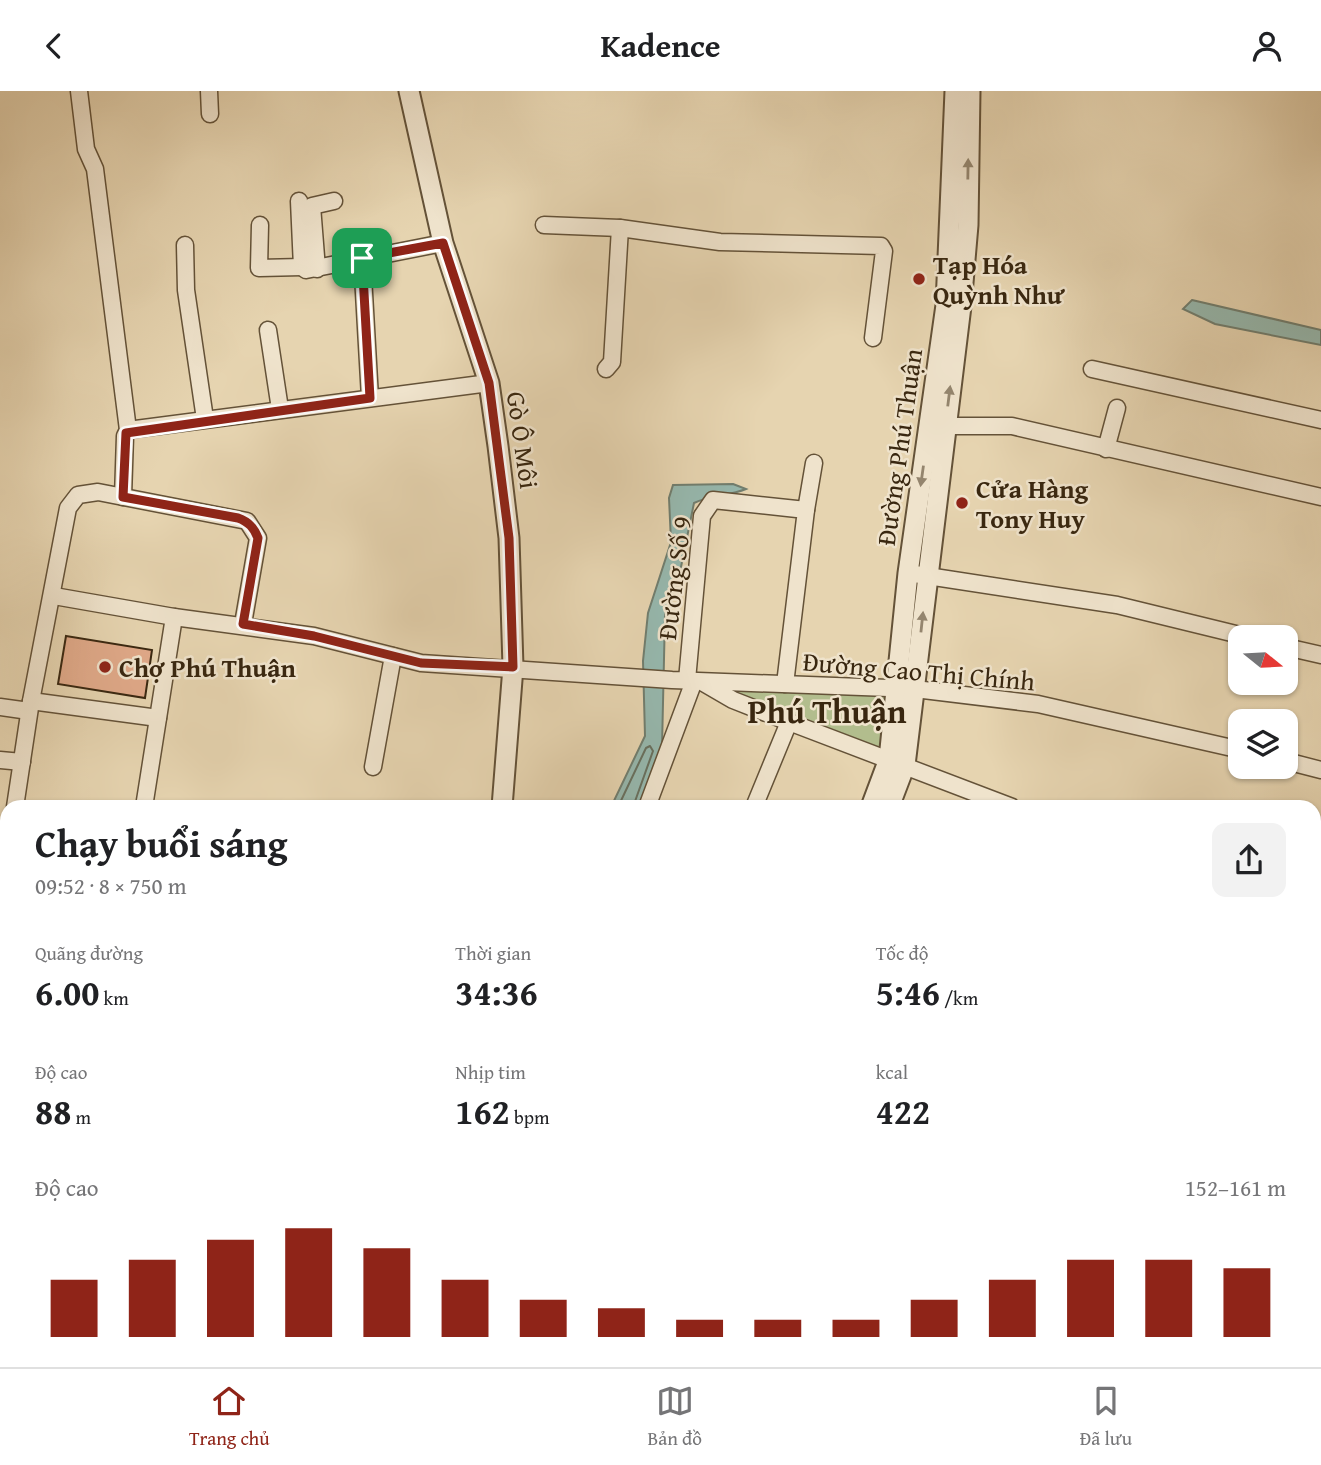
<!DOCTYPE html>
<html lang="vi">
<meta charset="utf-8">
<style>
:root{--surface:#fff;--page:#f2f2f2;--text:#202124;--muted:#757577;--line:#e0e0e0;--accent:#8f2418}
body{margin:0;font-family:"Gentium Book Plus",serif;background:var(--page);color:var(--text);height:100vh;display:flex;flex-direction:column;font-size:26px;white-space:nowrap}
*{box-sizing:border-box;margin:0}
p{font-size:23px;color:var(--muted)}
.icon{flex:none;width:38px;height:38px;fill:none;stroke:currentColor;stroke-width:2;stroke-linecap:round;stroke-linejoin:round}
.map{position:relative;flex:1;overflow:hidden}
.drawer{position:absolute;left:0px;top:709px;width:1321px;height:569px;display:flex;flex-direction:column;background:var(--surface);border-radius:21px 21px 0 0;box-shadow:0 2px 5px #0004}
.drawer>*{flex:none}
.needle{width:46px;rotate:108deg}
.buttons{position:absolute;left:1228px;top:534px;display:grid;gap:14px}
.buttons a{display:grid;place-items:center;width:70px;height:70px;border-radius:14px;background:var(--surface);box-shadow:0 2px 5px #0004;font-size:35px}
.pin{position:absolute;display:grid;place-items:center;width:60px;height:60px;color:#fff;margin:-30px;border-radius:14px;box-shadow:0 4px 10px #0006}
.round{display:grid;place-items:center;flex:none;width:74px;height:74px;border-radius:14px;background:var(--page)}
.headline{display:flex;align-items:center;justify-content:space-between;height:119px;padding:0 35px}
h1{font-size:38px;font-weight:600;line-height:52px}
.stats{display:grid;grid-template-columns:repeat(3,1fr);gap:10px;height:119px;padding:7px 35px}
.stats div{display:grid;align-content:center}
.stats b{font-size:35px;font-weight:600}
.stats small{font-size:19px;font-weight:400}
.stats p{font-size:19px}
.chart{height:196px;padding:14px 35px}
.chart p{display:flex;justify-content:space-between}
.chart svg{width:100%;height:126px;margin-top:7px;stroke:var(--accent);stroke-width:6}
header{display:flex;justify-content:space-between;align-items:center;height:91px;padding:0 35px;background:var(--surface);font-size:32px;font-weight:600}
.dock{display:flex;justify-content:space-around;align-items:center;height:98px;border-top:2px solid var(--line);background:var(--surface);font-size:19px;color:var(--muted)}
.dock a{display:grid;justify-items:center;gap:4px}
.dock .current{color:var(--accent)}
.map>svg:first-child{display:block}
</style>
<header><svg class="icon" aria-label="back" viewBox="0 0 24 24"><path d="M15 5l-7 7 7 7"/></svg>Kadence<svg class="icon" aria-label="person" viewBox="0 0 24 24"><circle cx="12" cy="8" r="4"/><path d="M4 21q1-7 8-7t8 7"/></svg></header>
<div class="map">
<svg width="1321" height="1276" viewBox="0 0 1321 1276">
<rect width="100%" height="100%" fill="#e6d4b0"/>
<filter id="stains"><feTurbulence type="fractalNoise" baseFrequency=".00286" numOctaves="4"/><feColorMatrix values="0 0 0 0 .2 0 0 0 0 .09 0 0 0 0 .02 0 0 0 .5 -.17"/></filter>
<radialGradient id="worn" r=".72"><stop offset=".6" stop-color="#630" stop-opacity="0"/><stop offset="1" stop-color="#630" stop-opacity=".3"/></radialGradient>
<polygon fill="#b2bd8d" stroke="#76724e" stroke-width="2" points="732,598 887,603 886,657 877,659 733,602"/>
<g fill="#96b8ae" stroke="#717e6f" stroke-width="2">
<polygon points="1192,209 1321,239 1321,254 1215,233 1183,218"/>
<path d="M 733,393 L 746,398 C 729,405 711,404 694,412 L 680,481 L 665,524 L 662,656 L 639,716 L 611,716 L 645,645 L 643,570 L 648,522 L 671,451 L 669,407 L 673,394 Z"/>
<polygon points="1314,1119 1321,1123 1321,1276 1297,1276 1298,1271 1314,1270"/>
<polygon points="111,1271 111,1270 149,1271 148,1276 110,1276"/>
</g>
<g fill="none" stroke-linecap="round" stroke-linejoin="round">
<polyline stroke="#68705f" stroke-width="2" points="618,716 646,657 650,655 653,660 633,716"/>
</g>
<g fill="#e0a989" stroke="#392710" stroke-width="2">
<polygon points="66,545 152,559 145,607 58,593"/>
<polygon points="649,1271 674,1275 674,1276 648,1276"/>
</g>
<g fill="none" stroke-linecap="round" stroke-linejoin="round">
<defs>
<g id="minor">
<polyline points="79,0 86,58 95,78 128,339 125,345 123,406"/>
<polyline points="209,0 210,23"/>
<polyline points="299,110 302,176 306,179 443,152"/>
<polyline points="260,134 259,177 302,176"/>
<polyline points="544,134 620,137 720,151 881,155 884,160 873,247"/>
<polyline points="185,154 186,199 205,328"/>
<polyline points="362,167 370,307"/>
<polyline points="317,178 312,115 334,110"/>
<polyline points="268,239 280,318"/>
<polyline points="606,278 612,271 620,137"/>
<polyline points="1092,278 1321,329"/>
<polyline points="935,335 1012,335 1321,406"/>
<polyline points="128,339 489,292"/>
<polyline points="1106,358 1117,317"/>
<polyline points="806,419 814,372"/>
<polyline points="908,482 1117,514 1248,546"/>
<polyline points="54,505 174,526 314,545 421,572 672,589 915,598 1038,613 1241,659"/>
<polyline points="1286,556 1321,564"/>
<polyline points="687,589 702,425 713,409 806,419 785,593"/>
<polyline points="702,591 733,609 789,631 1012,716"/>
<polyline points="31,610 158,627"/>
<polyline points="0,616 29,620"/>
<polyline points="0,669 22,671"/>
<polyline points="1286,670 1321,679"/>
<polyline points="373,676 393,565"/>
<polyline points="15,716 31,610 68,417 78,404 98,401 247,430 258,447 243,533"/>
<polyline points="144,716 174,526"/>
<polyline points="647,716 694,590"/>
<polyline points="754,716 789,631"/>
<polyline points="0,818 7,771"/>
<polyline points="1314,838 1321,840"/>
<polyline points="1314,870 1321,861"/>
<polyline points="1314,1033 1321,1026"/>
<polyline points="372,1270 390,1276"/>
<polyline points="97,1276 98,1270"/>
<polyline points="842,1276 844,1270"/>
<polyline points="947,1276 948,1270"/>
<polyline points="1051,1276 1052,1270"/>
<polyline points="1157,1276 1158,1270"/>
<polyline points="1262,1276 1263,1270"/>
</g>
<g id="tertiary">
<polyline points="409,0 443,152 489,292 498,355 509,447 513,576 502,716"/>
<polyline points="871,716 889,668 908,482 946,214 955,0"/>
<polyline points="889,716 905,674 961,215 968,134 970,0"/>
<polyline points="393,1276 394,1270"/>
<polyline points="710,1276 711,1270"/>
</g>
</defs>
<use href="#minor" stroke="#645238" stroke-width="19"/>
<use href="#tertiary" stroke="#645238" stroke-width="23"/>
<use href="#minor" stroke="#efe3cc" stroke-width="16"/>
<use href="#tertiary" stroke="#efe3cc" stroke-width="19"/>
</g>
<defs><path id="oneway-solid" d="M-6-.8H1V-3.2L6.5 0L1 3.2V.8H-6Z" transform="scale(1.75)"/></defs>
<g fill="#94856e">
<use href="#oneway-solid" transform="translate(968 78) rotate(-89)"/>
<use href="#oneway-solid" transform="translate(949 305) rotate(-83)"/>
<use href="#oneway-solid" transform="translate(922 385) rotate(98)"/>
<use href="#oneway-solid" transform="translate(922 531) rotate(-84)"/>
</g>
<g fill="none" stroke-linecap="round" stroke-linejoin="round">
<defs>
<path id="route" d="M 443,152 L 489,292 L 509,447 L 513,576 L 421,572 L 314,545 L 243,533 L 258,447 C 254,437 249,431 238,427 L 123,406 L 126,342 L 370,307 L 362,167 Z"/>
</defs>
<use href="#route" stroke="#fff" stroke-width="14"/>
<use href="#route" stroke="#8f2418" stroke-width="9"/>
</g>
<g fill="#8f2418" stroke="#efe3cc" stroke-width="2.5">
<circle cx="919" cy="188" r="7"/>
<circle cx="962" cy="412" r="7"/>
<circle cx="105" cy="576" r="7"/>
</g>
<g text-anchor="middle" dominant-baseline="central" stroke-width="5" stroke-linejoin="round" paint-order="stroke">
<g font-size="26" font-weight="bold" fill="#392710" stroke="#efe3cc" text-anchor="start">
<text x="933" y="173">Tạp Hóa<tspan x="933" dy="30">Quỳnh Như</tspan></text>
<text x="976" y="397">Cửa Hàng<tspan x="976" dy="30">Tony Huy</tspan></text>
<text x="119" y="576">Chợ Phú Thuận</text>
</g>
<g font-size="26" fill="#392710" stroke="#efe3cc">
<text transform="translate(523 349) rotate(82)">Gò Ô Môi</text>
<text transform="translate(899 356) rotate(-82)">Đường Phú Thuận</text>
<text transform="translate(674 487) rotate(-83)">Đường Số 9</text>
<text transform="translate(919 580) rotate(5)">Đường Cao Thị Chính</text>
</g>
<g font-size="33" font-weight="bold" fill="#392710" stroke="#efe3cc">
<text x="827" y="620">Phú Thuận</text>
</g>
</g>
<rect width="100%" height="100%" filter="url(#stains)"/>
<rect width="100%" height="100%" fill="url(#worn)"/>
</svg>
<div class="buttons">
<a><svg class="needle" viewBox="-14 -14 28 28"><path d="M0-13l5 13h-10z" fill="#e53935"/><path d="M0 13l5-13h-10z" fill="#757577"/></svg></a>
<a><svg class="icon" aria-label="layers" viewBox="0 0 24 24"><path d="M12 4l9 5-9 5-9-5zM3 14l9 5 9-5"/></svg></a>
</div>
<div class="pin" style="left:362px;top:167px;background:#1e9e55"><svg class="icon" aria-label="arrive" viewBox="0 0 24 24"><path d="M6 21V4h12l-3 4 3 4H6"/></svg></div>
<section class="drawer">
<div class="headline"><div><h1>Chạy buổi sáng</h1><p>09:52 · 8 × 750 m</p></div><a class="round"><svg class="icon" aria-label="share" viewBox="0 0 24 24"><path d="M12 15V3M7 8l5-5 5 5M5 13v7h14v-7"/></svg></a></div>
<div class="stats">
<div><p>Quãng đường</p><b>6.00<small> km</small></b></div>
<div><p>Thời gian</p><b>34:36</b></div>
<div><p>Tốc độ</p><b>5:46<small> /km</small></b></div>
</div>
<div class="stats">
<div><p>Độ cao</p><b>88<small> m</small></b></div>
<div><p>Nhịp tim</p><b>162<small> bpm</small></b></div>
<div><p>kcal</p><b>422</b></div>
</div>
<div class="chart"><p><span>Độ cao</span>152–161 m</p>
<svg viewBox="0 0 160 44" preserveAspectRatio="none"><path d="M5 44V24M15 44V17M25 44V10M35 44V6M45 44V13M55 44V24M65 44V31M75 44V34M85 44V38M95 44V38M105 44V38M115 44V31M125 44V24M135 44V17M145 44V17M155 44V20"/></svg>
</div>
</section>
</div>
<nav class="dock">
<a class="current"><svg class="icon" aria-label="home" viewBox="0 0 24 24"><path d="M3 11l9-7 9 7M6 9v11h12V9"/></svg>Trang chủ</a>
<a><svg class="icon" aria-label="map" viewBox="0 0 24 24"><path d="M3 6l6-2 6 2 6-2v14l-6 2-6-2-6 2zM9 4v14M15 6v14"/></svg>Bản đồ</a>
<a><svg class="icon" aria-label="saved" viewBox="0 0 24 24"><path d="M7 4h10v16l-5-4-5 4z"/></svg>Đã lưu</a>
</nav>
